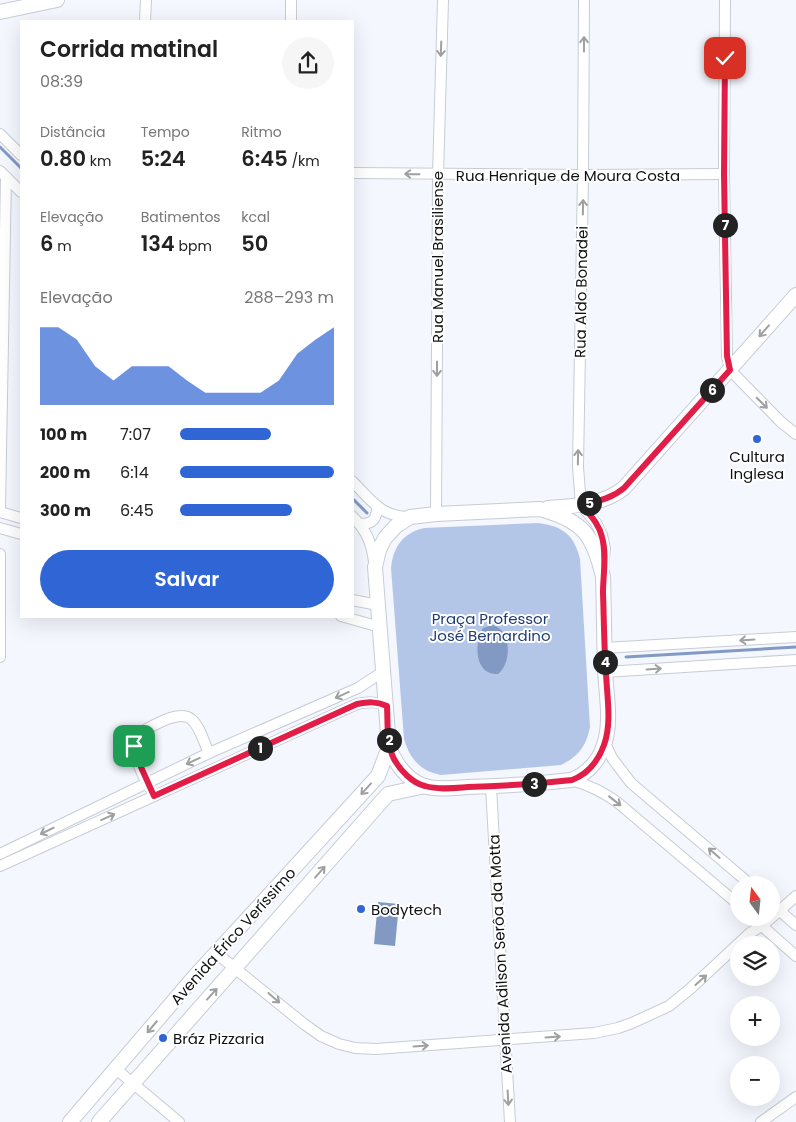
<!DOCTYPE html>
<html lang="pt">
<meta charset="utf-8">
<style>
:root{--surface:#fff;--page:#f6f6f6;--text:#222;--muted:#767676;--accent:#2f65d4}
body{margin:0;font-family:Poppins,sans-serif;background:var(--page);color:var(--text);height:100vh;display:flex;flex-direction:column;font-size:19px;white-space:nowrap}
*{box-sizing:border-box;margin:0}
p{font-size:16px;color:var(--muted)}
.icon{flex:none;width:28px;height:28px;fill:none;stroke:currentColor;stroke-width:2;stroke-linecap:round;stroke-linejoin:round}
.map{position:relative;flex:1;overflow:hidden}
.panel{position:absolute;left:20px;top:20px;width:334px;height:598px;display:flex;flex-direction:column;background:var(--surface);border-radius:0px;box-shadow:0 5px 20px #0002}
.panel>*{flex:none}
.needle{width:32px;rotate:345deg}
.controls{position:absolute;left:730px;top:876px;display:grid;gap:10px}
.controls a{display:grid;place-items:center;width:50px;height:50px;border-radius:50%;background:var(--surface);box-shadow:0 5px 20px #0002;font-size:25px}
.pin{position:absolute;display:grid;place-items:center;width:42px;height:42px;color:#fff;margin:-21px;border-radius:10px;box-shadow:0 2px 8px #0006}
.km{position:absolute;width:25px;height:25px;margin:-12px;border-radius:50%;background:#222;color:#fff;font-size:14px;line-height:25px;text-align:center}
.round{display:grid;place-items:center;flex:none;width:52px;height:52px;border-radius:26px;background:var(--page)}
.head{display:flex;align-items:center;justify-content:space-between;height:85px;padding:0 20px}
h1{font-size:22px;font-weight:600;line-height:38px}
.figures{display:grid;grid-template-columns:repeat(3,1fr);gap:8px;height:85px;padding:5px 20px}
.figures div{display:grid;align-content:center}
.figures b{font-size:21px;font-weight:600}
.figures small{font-size:14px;font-weight:400}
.figures p{font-size:14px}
.chart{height:140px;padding:10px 20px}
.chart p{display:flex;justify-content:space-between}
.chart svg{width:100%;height:90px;margin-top:5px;fill:var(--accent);opacity:.7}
.cta{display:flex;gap:10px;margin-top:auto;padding:10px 20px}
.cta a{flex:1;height:58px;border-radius:30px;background:var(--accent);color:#fff;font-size:20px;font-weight:600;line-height:58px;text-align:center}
ul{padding:0 20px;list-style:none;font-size:16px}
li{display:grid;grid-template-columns:80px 60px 1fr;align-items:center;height:38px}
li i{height:12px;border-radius:6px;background:var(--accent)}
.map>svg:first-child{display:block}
</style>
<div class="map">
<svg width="796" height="1122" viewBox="0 0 796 1122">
<rect width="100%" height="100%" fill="#f4f7fe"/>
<path fill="#b4c6e8" d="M 538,523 C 563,526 574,535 580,559 L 590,727 C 586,746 579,756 561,765 L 441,775 C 420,771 410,759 404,739 L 391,568 C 393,547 403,533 424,528 Z"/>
<g fill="#8299c4">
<path d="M 492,625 C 512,629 512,663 498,674 C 474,675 474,643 483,628 Z"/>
<polygon points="378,902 399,904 395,946 374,944"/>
</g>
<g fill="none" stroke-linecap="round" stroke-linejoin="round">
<g stroke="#8299c4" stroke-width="3">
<polyline points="0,147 21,168"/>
<polyline points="352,498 367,513"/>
<polyline points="626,657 796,647"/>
</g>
<defs>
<g id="street">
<polyline points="584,0 583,175 578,467 581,505 596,523 602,535 605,548 603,569"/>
<polyline points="725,0 724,174 727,356 730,370 781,422 796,434"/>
<polyline points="145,21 146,0"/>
<polyline points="291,21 291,0"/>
<polyline points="0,134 21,155"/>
<polyline points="0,171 21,192"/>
<polyline points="352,173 583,175 724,174"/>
<path d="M 352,481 C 372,501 381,517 410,517"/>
<polyline points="0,508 6,177"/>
<polyline points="0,512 21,518"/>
<polyline points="436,514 438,175 443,0"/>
<path d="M 352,516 C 366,530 371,541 374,561"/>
<path d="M 360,524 C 373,524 377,519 377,506"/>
<polyline points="0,528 21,534"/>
<polyline points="0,554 0,657"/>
<polyline points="352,600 378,605"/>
<polyline points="341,616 380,627"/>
<polyline points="604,648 796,637"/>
<polyline points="605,672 796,660"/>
<polyline points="605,743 612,758 631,783 751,885"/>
<path d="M 571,780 C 589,785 602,791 617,802 L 739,905"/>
<path d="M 149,787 C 140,768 128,752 141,732 C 153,726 179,709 191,719 C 200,726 204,743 209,753"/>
<polyline points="491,787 510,1122"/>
<polyline points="0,854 209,753 358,688 384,671"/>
<path d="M 0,866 L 357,704 C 368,702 376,701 387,706"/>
<polyline points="771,903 796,925"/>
<polyline points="753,918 796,956"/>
<polyline points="216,953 304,1024 321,1036 339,1044 355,1048 376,1049 594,1033 618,1028 632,1023 669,1006 690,989 750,933 763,925 796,896"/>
<polyline points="116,1069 179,1122"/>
<polyline points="761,1122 796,1097"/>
</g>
<g id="secondary">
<polyline points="0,12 57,0"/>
<path d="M 548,508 C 574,506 603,505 624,488 L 796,295"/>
<path d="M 540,509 C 583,521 593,534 603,577 C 604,608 604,639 605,669 C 606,694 612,721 604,745 C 599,761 587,774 571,780 C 537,784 502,786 467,787 C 453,788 437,790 424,786 C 407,780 395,763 389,747 L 375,567 L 379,550 L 385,538 L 396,526 L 410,517 L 436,514 Z"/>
<polyline points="70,1122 195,976 378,776 389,747"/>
<polyline points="99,1122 388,794 425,786"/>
</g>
</defs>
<use href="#street" stroke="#c7ccd4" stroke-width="12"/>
<use href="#secondary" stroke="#c7ccd4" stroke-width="16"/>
<use href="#street" stroke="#fff" stroke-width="10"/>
<use href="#secondary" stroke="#fff" stroke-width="14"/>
</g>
<defs><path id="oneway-shaft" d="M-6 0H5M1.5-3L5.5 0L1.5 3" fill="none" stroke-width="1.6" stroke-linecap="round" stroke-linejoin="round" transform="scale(1.25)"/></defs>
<g stroke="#9fa0a1">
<use href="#oneway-shaft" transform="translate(584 44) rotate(-90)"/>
<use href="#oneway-shaft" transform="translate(441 49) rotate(92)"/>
<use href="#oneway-shaft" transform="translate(412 174) rotate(-179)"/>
<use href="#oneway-shaft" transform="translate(583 207) rotate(-89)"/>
<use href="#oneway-shaft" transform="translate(764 331) rotate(131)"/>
<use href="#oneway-shaft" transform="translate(437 369) rotate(90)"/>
<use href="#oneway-shaft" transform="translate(762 403) rotate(45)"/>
<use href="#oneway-shaft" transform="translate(578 457) rotate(-89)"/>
<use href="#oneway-shaft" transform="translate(747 640) rotate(176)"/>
<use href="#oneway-shaft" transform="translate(654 669) rotate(-4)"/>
<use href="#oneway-shaft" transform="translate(342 695) rotate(156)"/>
<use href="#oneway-shaft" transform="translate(193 761) rotate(155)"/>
<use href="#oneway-shaft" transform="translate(366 789) rotate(132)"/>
<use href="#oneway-shaft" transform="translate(615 801) rotate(38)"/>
<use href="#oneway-shaft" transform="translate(108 817) rotate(-24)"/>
<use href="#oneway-shaft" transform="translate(47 831) rotate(154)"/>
<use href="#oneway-shaft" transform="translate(714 853) rotate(-139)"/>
<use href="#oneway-shaft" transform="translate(320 872) rotate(-49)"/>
<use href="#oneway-shaft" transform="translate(701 980) rotate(-42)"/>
<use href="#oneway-shaft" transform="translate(212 994) rotate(-48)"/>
<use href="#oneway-shaft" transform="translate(274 998) rotate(41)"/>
<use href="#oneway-shaft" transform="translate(152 1027) rotate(130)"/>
<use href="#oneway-shaft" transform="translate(553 1037) rotate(-4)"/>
<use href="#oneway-shaft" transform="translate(421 1046) rotate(-4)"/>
<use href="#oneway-shaft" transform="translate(508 1098) rotate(87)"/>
</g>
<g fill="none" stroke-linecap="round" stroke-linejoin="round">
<defs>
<path id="route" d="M 134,746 L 136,756 L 154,796 L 357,704 C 368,702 376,701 387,706 C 388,722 386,744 394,759 C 400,770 412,783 425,786 C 438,790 454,788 468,787 C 502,786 537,784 572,780 C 588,774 598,761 604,745 C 612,723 607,697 606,673 C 604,647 604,620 603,593 C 603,575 607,555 602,537 C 599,524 590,515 582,505 C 597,501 611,499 624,488 L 730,370 L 727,356 L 724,174 L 725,58"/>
</defs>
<use href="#route" stroke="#fff" stroke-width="10"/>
<use href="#route" stroke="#e11d48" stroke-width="6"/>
</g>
<g fill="#2f65d4" stroke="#fff" stroke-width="2">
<circle cx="757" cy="439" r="5"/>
<circle cx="361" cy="909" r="5"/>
<circle cx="163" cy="1038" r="5"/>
</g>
<g text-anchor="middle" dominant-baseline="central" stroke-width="4" stroke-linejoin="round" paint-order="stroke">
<g font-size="15" fill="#0f1114" stroke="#fff">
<text x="568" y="175">Rua Henrique de Moura Costa</text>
<text transform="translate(437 257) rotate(-90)">Rua Manuel Brasiliense</text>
<text transform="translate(581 292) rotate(-89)">Rua Aldo Bonadei</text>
<text transform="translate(233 936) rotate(-48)">Avenida Érico Veríssimo</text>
<text transform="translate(500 954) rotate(-93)">Avenida Adilson Serôa da Motta</text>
</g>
<g font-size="15" fill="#0f1114" stroke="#fff" text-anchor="start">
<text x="757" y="456" text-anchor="middle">Cultura<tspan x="757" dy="17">Inglesa</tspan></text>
<text x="371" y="909">Bodytech</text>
<text x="173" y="1038">Bráz Pizzaria</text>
</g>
<g font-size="15" fill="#203c72" stroke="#fff">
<text x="490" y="618">Praça Professor<tspan x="490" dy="17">José Bernardino</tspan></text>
</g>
</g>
</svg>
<div class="controls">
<a><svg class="needle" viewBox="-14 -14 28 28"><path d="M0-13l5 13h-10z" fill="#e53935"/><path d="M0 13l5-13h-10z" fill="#767676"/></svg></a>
<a><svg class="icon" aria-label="layers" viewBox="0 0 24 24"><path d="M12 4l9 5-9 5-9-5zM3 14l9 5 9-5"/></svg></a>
<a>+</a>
<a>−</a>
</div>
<div class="pin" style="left:134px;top:746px;background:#1e9e55"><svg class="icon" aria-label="arrive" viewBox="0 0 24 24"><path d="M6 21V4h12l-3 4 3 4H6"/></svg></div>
<div class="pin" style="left:725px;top:58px;background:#d93025"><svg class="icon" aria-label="check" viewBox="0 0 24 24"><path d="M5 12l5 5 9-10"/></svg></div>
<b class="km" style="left:260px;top:748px">1</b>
<b class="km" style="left:389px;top:740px">2</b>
<b class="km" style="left:534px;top:784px">3</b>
<b class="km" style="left:605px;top:662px">4</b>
<b class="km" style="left:589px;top:503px">5</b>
<b class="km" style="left:712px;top:390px">6</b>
<b class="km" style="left:725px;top:225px">7</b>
<section class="panel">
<div class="head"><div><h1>Corrida matinal</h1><p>08:39</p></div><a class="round"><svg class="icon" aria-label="share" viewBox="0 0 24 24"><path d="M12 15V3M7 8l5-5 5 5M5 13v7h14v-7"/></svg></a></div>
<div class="figures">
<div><p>Distância</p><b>0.80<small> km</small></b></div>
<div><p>Tempo</p><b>5:24</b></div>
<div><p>Ritmo</p><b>6:45<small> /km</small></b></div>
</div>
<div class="figures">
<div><p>Elevação</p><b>6<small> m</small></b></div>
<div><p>Batimentos</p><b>134<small> bpm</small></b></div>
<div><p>kcal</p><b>50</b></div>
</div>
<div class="chart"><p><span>Elevação</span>288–293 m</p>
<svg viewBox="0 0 160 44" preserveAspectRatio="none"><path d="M0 44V6L10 6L20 12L30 25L40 32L50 25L60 25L70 25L80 32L90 38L100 38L110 38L120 38L130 32L140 19L150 12L160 6V44z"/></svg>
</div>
<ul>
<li><b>100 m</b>7:07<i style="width:59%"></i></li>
<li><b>200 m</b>6:14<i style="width:100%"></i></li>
<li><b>300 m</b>6:45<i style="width:73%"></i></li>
</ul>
<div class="cta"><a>Salvar</a></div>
</section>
</div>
